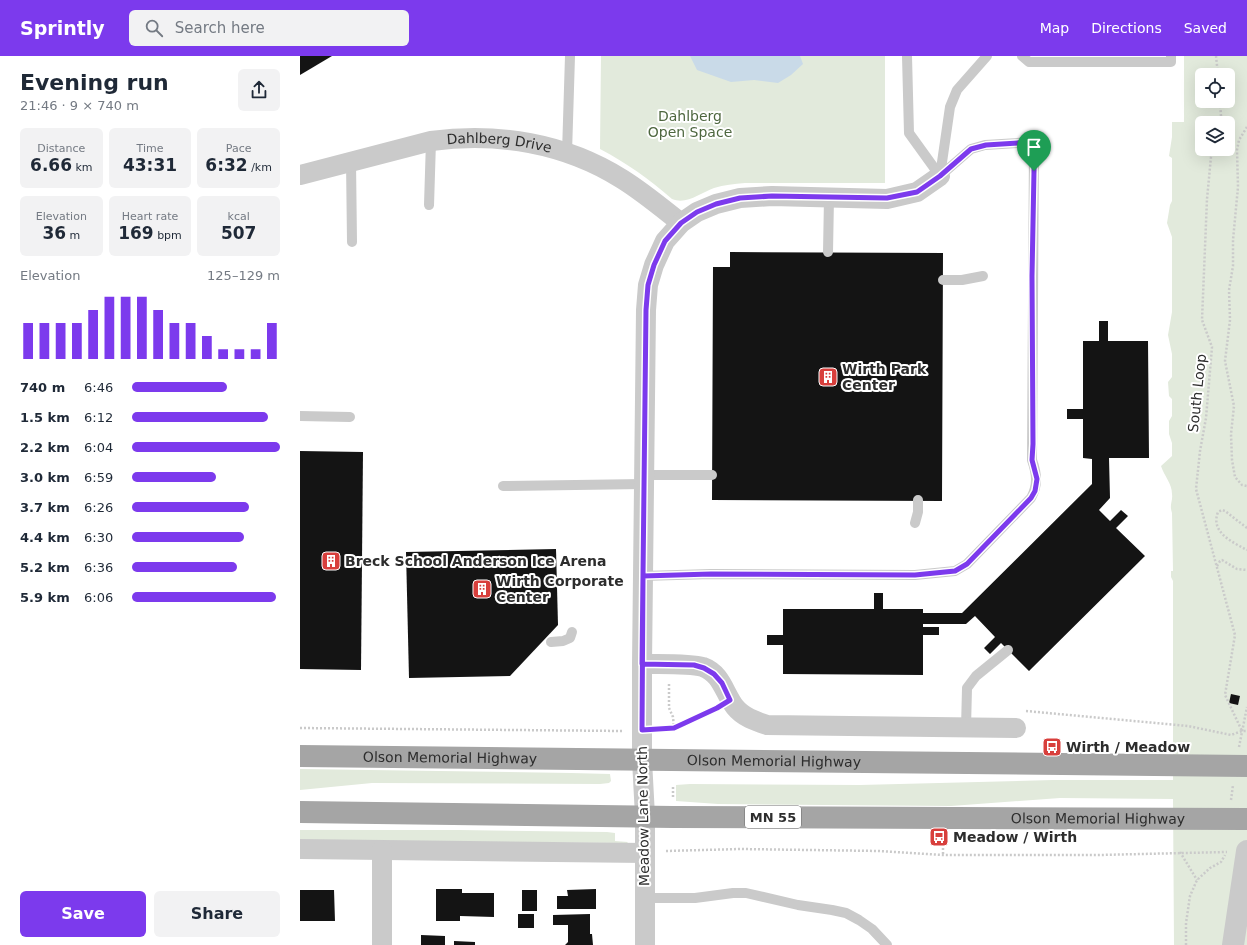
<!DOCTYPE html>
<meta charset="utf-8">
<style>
:root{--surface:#fff;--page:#f2f2f3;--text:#1f2937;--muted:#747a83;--accent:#7c3aed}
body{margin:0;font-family:"DejaVu Sans",sans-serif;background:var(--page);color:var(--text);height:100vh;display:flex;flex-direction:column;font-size:15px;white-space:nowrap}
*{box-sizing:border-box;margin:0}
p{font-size:13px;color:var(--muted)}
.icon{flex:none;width:22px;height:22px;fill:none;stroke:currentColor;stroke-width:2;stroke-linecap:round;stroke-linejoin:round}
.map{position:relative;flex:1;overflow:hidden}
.sheet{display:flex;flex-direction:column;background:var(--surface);width:300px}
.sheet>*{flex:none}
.controls{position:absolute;left:895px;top:12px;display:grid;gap:8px}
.controls a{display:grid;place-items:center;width:40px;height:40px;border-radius:6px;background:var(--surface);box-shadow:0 4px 16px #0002;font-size:20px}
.pin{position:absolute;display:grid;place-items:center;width:34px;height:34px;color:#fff;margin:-41px -17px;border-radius:50% 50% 50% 0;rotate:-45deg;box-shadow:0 0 4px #0007}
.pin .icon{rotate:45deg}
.round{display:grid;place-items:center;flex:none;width:42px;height:42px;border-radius:6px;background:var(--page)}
.head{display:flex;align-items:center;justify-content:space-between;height:68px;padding:0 20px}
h1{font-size:22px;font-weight:600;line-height:30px}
.stats{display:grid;grid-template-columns:repeat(3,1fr);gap:6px;height:68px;padding:4px 20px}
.stats div{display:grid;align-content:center;border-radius:6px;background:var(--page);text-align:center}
.stats b{font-size:17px;font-weight:600}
.stats small{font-size:11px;font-weight:400}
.stats p{font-size:11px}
.chart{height:112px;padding:8px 20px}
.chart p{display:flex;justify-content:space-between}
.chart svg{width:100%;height:72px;margin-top:4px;stroke:var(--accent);stroke-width:6}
.cta{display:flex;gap:8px;margin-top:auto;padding:8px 20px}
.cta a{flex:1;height:46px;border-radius:6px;background:var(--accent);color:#fff;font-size:16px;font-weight:600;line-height:46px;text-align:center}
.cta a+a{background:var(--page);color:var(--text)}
ul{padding:0 20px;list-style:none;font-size:13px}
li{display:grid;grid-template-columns:64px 48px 1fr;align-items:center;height:30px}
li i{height:10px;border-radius:5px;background:var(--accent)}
header{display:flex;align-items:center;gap:24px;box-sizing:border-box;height:56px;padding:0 20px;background:var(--accent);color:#fff}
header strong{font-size:19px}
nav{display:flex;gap:22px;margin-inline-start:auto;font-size:14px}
.search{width:280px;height:36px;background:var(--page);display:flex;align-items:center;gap:10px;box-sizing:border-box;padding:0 14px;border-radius:6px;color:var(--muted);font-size:15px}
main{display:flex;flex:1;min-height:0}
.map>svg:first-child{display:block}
</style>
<header>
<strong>Sprintly</strong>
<div class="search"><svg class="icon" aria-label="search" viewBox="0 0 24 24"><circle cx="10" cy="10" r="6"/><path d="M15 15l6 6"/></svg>Search here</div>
<nav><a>Map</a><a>Directions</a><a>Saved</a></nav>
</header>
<main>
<section class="sheet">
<div class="head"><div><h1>Evening run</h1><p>21:46 · 9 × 740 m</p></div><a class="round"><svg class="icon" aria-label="share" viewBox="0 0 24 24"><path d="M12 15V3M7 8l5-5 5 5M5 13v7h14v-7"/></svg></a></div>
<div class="stats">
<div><p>Distance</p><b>6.66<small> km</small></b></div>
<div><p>Time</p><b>43:31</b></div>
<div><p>Pace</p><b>6:32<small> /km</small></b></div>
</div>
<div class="stats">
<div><p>Elevation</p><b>36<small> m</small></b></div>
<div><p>Heart rate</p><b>169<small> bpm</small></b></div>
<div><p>kcal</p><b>507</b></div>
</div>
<div class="chart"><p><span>Elevation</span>125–129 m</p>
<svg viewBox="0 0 160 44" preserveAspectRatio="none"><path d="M5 44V22M15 44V22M25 44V22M35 44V22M45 44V14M55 44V6M65 44V6M75 44V6M85 44V14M95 44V22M105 44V22M115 44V30M125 44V38M135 44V38M145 44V38M155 44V22"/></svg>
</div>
<ul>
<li><b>740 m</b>6:46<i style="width:64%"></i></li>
<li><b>1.5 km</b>6:12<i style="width:92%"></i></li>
<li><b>2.2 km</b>6:04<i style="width:100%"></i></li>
<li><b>3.0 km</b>6:59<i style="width:57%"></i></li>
<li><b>3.7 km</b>6:26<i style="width:79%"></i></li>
<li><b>4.4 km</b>6:30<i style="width:76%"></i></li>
<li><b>5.2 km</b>6:36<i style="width:71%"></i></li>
<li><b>5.9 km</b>6:06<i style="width:97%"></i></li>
</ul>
<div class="cta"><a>Save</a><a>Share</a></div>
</section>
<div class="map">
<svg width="947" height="889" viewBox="0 0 947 889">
<rect width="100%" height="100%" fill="#fff"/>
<g fill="#e2eadc" fill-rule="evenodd">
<path d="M 301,0 L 585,0 L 585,127 L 445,127 C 434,128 424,129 414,132 C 400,137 387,149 372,143 C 348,122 328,108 300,93 Z"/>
<path d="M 884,0 L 947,0 L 947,889 L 874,889 L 873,743 L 760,742 L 651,750 L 418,748 L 376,745 L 376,729 L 390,728 L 560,729 L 753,724 L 873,724 L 873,525 L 871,521 L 871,515 L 873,515 L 872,457 C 869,448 873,446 872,438 C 872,427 864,420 861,410 L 872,400 L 872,387 L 869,378 L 869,365 L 872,360 L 872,343 L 869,340 L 868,326 L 872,321 L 872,298 L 868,279 L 872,256 L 872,181 L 867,167 L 870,149 L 872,145 L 872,102 L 869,100 L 872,81 L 872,66 L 884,66 ZM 902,19 L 928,19 L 928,45 L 902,45 ZM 902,67 L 928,67 L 928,93 L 902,93 Z"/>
<polygon points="0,713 271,717 310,718 311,725 309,727 300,728 72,727 0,734"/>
<polygon points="0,774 159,774 307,776 315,777 315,785 328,786 327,787 0,785"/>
</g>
<polygon fill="#c9dae8" points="390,0 500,0 503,8 491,19 478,27 454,24 431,26 397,14"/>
<g fill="#141414">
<polygon points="0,0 32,0 0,19"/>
<polygon points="430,196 643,197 642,445 412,444 413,211 430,211"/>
<polygon points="799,265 808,265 808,285 848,285 849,402 809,402 810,442 799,454 810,465 821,454 828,460 816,472 845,500 729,615 701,587 690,598 684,592 695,581 675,560 666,568 623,568 623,571 639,571 639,579 623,579 623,619 483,618 483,589 467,589 467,579 483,579 483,553 574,553 574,537 583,537 583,553 623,553 623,557 662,557 792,428 792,403 783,402 783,363 767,363 767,353 783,353 783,285 799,285"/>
<polygon points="0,395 63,396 61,614 0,613"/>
<polygon points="256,493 258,569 210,620 109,622 106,496"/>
<polygon points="931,638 940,640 938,649 929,647"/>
<polygon points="136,833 162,833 162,837 194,837 194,861 160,860 160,865 136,865"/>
<polygon points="296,833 296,853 257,853 257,840 268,840 267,834"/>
<polygon points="0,834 34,834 35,865 0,865"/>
<rect x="222" y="834" width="15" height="21"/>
<rect x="218" y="858" width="16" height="14"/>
<polygon points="290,858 290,878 292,878 293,889 265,889 268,886 268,869 253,869 253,859"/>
<polygon points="121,879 145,880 145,889 121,889"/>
<polygon points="154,885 175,886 175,889 154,889"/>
</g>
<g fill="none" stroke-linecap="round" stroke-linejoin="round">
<g stroke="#cacaca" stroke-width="2.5" stroke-dasharray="2 2" stroke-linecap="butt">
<polyline points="916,0 918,19"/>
<polyline points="917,67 921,60 920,45"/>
<polyline points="947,71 939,84 937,94 938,131 933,184 933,210 929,234 930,264 925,305 934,350 931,378 932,404 935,421 942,429 947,430"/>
<polyline points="913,93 911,101 907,143 902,264 912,291 906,362 900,395 896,433 935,579 925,639 942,675"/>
<path d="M 947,472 L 925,455 L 922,454 L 918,456 C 910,476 932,486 947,494"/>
<polyline points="917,510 920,505 922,504 937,513 947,514"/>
<polyline points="369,628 369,652 373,661 374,672"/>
<polyline points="726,655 888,670 931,679 942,675 947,675"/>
<polyline points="0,672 323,675"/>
<polyline points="360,673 374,672 415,653"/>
<polyline points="939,691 947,651"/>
<polyline points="373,731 373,742"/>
<polyline points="931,744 933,729"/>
<polyline points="643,784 643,799"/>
<polyline points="366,795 440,793 579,795 643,799 799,799 927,796"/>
<polyline points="880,796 897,824"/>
<polyline points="886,889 886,867 890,840 897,824 910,812 921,806 925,799"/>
</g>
<g stroke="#cacaca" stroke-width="10">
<polyline points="607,0 609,77 640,120"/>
<polyline points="722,0 729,6 871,6 871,0"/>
<polyline points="267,97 270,0"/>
<polyline points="51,105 52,186"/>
<polyline points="640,120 650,51 657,34 687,0"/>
<polyline points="129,149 131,85"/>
<polyline points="528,196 529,142"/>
<polyline points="643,224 662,224 683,220"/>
<polyline points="0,360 50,361"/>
<polyline points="343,419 412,419"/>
<polyline points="203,430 343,428"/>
<polyline points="615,467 618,456 618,444"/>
<path d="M 343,520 L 411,518 L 615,519 L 655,515 L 667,508 L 731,442 C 738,429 737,418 732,404 L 734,86 L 685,89 L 671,93 L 640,120"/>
<polyline points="251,586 263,585 270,582 272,576"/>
<polyline points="666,672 667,632 676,620 708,594"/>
<polyline points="344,842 395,842 433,837 446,837 498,849 532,854 546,857 559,864 572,873 587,889"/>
</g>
<g stroke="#cacaca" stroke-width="20">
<path id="s1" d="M 0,119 L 131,85 C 197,76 265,87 322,123 C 343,136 362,152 381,167"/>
<path d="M 342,608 C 357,608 390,607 403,611 C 422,618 424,637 435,651 C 443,661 455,665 467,669 L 716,672"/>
<polyline points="0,793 345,797"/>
<polyline points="82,889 82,794"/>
<polyline points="345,889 345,760 342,704 342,608 346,254 348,229 354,209 365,185 381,167 397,156 416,148 440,142 472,140 587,143 617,136 640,120"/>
</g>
<polyline stroke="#cacaca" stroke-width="22" points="933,889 947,795"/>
<g stroke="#a5a5a5" stroke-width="22">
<path id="s2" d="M 0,700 L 947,710"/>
<path id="s3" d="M 0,756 L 373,761 L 947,763"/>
</g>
</g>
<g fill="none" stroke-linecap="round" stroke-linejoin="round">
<defs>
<polyline id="route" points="734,115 732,220 733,388 732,404 737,423 735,435 731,442 667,508 655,515 615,519 411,518 343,520 342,674 374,672 417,652 430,644 422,627 414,618 404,612 394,609 342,608 346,254 348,229 354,209 365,185 381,167 397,156 416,148 440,142 472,140 587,142 617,136 640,120 671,93 686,89 734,86 734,115"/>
</defs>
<use href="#route" stroke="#fff" stroke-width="8"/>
<use href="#route" stroke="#7c3aed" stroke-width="5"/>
</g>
<defs>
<symbol id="building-square" viewBox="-11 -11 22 22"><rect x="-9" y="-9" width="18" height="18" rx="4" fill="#d83f3c" stroke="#fff"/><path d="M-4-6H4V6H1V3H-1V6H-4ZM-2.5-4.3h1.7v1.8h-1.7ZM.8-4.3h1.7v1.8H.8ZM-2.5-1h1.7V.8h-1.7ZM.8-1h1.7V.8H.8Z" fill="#fff"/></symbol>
<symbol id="bus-square" viewBox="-11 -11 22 22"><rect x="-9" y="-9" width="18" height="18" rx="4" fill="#d83f3c" stroke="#fff"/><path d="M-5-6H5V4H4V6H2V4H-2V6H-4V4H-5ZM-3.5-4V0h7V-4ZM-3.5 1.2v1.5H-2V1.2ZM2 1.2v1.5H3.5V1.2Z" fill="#fff"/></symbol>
</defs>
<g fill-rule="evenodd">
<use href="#building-square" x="517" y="310" width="22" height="22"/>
<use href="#building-square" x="20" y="494" width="22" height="22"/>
<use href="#building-square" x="171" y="522" width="22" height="22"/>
<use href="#bus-square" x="741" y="680" width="22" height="22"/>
<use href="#bus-square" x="628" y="770" width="22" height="22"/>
</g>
<g text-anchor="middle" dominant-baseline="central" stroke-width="4" stroke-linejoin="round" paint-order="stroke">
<rect fill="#fff" stroke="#6c6c6c" stroke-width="1" x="445" y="750" width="56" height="22" rx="3"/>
<g font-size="13" font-weight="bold" fill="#2d2d2d">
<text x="473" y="761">MN 55</text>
</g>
<g font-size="14" fill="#4d663e" stroke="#fff">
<text x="390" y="60">Dahlberg<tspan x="390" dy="16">Open Space</tspan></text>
</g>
<g font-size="14" fill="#2d2d2d" stroke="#fff">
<text stroke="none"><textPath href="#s1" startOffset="204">Dahlberg Drive</textPath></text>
<text transform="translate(897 337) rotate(-84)">South Loop</text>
<text stroke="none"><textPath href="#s2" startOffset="150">Olson Memorial Highway</textPath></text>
<text stroke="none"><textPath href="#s2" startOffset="474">Olson Memorial Highway</textPath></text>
<text transform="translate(343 760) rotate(-91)">Meadow Lane North</text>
<text stroke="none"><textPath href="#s3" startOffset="798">Olson Memorial Highway</textPath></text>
</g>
<g font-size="14" font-weight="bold" fill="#2d2d2d" stroke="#fff" text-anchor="start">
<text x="542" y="313">Wirth Park<tspan x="542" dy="16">Center</tspan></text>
<text x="45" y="505">Breck School Anderson Ice Arena</text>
<text x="196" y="525">Wirth Corporate<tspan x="196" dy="16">Center</tspan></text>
<text x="766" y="691">Wirth / Meadow</text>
<text x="653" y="781">Meadow / Wirth</text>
</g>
</g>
</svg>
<div class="controls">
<a><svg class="icon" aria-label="locate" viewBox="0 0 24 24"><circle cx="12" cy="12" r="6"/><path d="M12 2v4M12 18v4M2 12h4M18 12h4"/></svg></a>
<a><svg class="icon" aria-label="layers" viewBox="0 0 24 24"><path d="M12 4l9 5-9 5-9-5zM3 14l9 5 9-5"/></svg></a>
</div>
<div class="pin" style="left:734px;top:115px;background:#1e9e55"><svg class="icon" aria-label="arrive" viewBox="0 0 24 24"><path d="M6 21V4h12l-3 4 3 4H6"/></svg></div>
</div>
</main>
